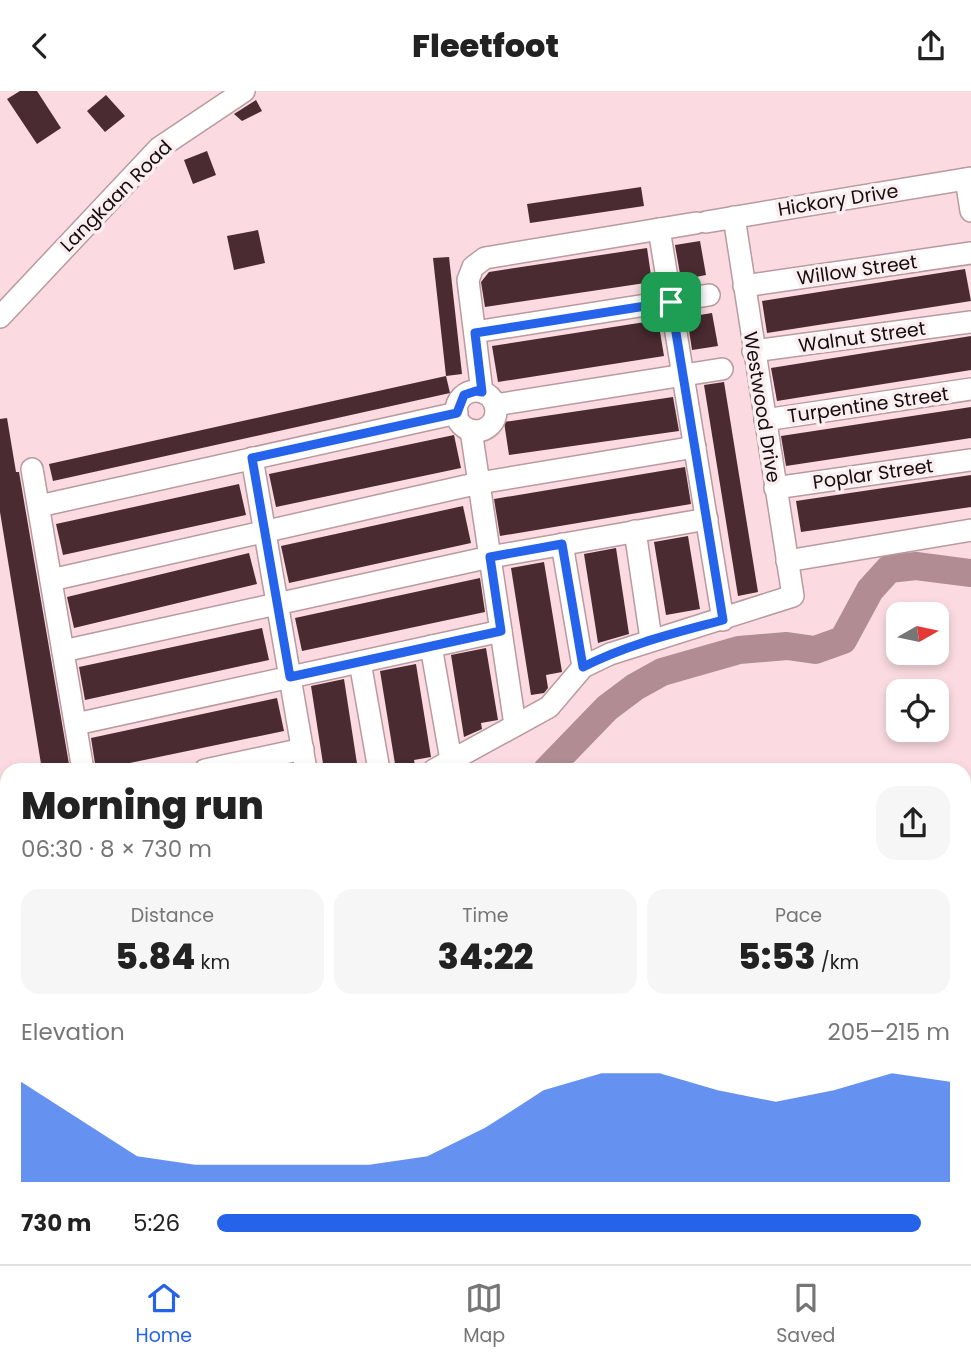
<!DOCTYPE html>
<meta charset="utf-8">
<style>
:root{--surface:#fff;--page:#f6f6f6;--text:#222;--muted:#767676;--line:#e0e0e0;--accent:#2563eb}
body{margin:0;font-family:Poppins,sans-serif;background:var(--page);color:var(--text);height:100vh;display:flex;flex-direction:column;font-size:26px;white-space:nowrap}
*{box-sizing:border-box;margin:0}
p{font-size:23px;color:var(--muted)}
.icon{flex:none;width:38px;height:38px;fill:none;stroke:currentColor;stroke-width:2;stroke-linecap:round;stroke-linejoin:round}
.map{position:relative;flex:1;overflow:hidden}
.details{position:absolute;left:0px;top:672px;width:971px;height:502px;display:flex;flex-direction:column;background:var(--surface);border-radius:21px 21px 0 0;box-shadow:0 4px 10px #0003}
.details>*{flex:none}
.needle{width:46px;rotate:81deg}
.tools{position:absolute;left:886px;top:511px;display:grid;gap:14px}
.tools a{display:grid;place-items:center;width:63px;height:63px;border-radius:14px;background:var(--surface);box-shadow:0 4px 10px #0003;font-size:35px}
.pin{position:absolute;display:grid;place-items:center;width:60px;height:60px;color:#fff;margin:-30px;border-radius:14px;box-shadow:0 4px 10px #0006}
.round{display:grid;place-items:center;flex:none;width:74px;height:74px;border-radius:21px;background:var(--page)}
.summary{display:flex;align-items:center;justify-content:space-between;height:119px;padding:0 21px}
h1{font-size:38px;font-weight:800;line-height:52px}
.stats{display:grid;grid-template-columns:repeat(3,1fr);gap:10px;height:119px;padding:7px 21px}
.stats div{display:grid;align-content:center;border-radius:18px;background:var(--page);text-align:center}
.stats b{font-size:35px;font-weight:800}
.stats small{font-size:19px;font-weight:400}
.stats p{font-size:19px}
.chart{height:196px;padding:14px 21px}
.chart p{display:flex;justify-content:space-between}
.chart svg{width:100%;height:126px;margin-top:7px;fill:var(--accent);opacity:.7}
ul{padding:0 21px;list-style:none;font-size:23px}
li{display:grid;grid-template-columns:112px 84px 1fr;align-items:center;height:52px}
li i{height:18px;border-radius:9px;background:var(--accent)}
header{display:flex;justify-content:space-between;align-items:center;height:91px;padding:0 21px;background:var(--surface);font-size:32px;font-weight:800}
.menu{display:flex;justify-content:space-around;align-items:center;height:98px;border-top:2px solid var(--line);background:var(--surface);font-size:19px;color:var(--muted)}
.menu a{display:grid;justify-items:center;gap:4px}
.menu .active{color:var(--accent)}
.map>svg:first-child{display:block}
</style>
<header><svg class="icon" aria-label="back" viewBox="0 0 24 24"><path d="M15 5l-7 7 7 7"/></svg>Fleetfoot<svg class="icon" aria-label="share" viewBox="0 0 24 24"><path d="M12 15V3M7 8l5-5 5 5M5 13v7h14v-7"/></svg></header>
<div class="map">
<svg width="971" height="1173" viewBox="0 0 971 1173">
<rect width="100%" height="100%" fill="#fbdbe1"/>
<g fill="none" stroke-linecap="round" stroke-linejoin="round">
<g stroke="#b18d93" stroke-width="28">
<polyline points="547,679 607,617 635,596 662,581 739,559 787,555 815,559 843,549 870,499 889,478 916,475 971,482"/>
<polyline points="370,1167 370,1173"/>
</g>
</g>
<g fill="#492b31">
<polygon points="20,0 37,0 61,37 37,53 7,8"/>
<polygon points="106,4 125,25 105,41 87,20"/>
<polygon points="256,9 262,20 242,30 234,23"/>
<polygon points="207,60 216,84 193,93 184,69"/>
<polygon points="641,96 644,115 530,132 527,113"/>
<polygon points="258,139 265,172 234,179 227,145"/>
<polygon points="700,150 706,184 681,189 675,154"/>
<polygon points="647,157 652,191 485,216 481,191 489,181"/>
<polygon points="449,166 462,283 446,285 433,167"/>
<polygon points="965,178 971,210 767,242 762,210"/>
<polygon points="712,222 718,255 692,259 687,226"/>
<polygon points="658,229 664,265 498,291 492,255"/>
<polygon points="971,245 971,279 777,310 771,277"/>
<polygon points="446,285 450,302 53,390 49,373"/>
<polygon points="724,291 758,501 738,505 704,294"/>
<polygon points="673,306 679,340 509,364 504,331"/>
<polygon points="971,316 971,347 786,375 781,345"/>
<polygon points="7,327 16,381 19,381 70,679 42,679 0,421 0,328"/>
<polygon points="454,344 461,377 276,416 269,383"/>
<polygon points="685,376 691,413 500,445 494,408"/>
<polygon points="971,384 971,416 801,441 796,410"/>
<polygon points="239,393 246,424 63,464 56,433"/>
<polygon points="463,415 471,452 289,492 281,455"/>
<polygon points="688,445 700,518 666,524 654,451"/>
<polygon points="616,457 629,543 598,552 584,463"/>
<polygon points="249,462 257,493 74,537 67,506"/>
<polygon points="544,471 562,581 546,584 548,597 544,602 531,604 511,477"/>
<polygon points="480,487 485,521 302,560 295,527"/>
<polygon points="262,537 269,569 85,609 79,576"/>
<polygon points="486,557 498,629 481,632 482,638 464,646 451,564"/>
<polygon points="416,573 431,666 414,669 416,679 396,679 380,580"/>
<polygon points="344,588 358,679 324,679 311,595"/>
<polygon points="277,607 284,640 96,679 91,647"/>
</g>
<g fill="none" stroke-linecap="round" stroke-linejoin="round">
<defs>
<g id="minor">
<polyline points="966,88 971,120"/>
<polyline points="706,131 971,87"/>
<polyline points="659,138 723,529"/>
<polyline points="744,195 971,162"/>
<polyline points="0,226 159,57 244,0"/>
<polyline points="475,241 709,204"/>
<polyline points="753,260 971,231"/>
<circle cx="476" cy="320" r="20"/>
<polyline points="482,301 468,189 473,176 485,167 696,132"/>
<polyline points="495,314 722,278"/>
<polyline points="765,329 971,298"/>
<polyline points="471,339 515,634"/>
<polyline points="252,367 306,679"/>
<polyline points="32,378 83,679"/>
<polyline points="775,397 971,369"/>
<polyline points="39,415 457,322"/>
<polyline points="635,440 651,548"/>
<polyline points="562,453 583,576"/>
<polyline points="787,470 971,439"/>
<polyline points="51,489 479,392 695,356"/>
<polyline points="431,555 451,669"/>
<polyline points="63,560 490,466 707,428"/>
<polyline points="360,571 379,679"/>
<polyline points="76,633 501,540"/>
<polyline points="205,679 303,658"/>
<polyline points="434,679 549,616 583,576 610,563 793,505 734,126"/>
<polyline points="0,798 7,797"/>
<polyline points="0,948 7,998"/>
<polyline points="31,1167 32,1173"/>
<polyline points="195,1167 203,1173"/>
<polyline points="60,1173 101,1167"/>
</g>
</defs>
<use href="#minor" stroke="#b89a9f" stroke-width="24"/>
<use href="#minor" stroke="#fff" stroke-width="21"/>
</g>
<g fill="none" stroke-linecap="round" stroke-linejoin="round">
<defs>
<path id="route" d="M 671,211 L 723,529 C 675,542 628,553 583,576 L 562,453 L 490,466 L 501,540 L 290,586 L 252,367 L 457,322 L 464,304 L 476,300 L 482,301 L 475,242 Z"/>
</defs>
<use href="#route" stroke="#fff" stroke-width="14"/>
<use href="#route" stroke="#2563eb" stroke-width="9"/>
</g>
<g text-anchor="middle" dominant-baseline="central" stroke-width="7" stroke-linejoin="round" paint-order="stroke">
<g font-size="19" fill="#160c0e" stroke="#fbeef0">
<text transform="translate(116 105) rotate(-45)">Langkaan Road</text>
<text transform="translate(838 109) rotate(-9)">Hickory Drive</text>
<text transform="translate(857 179) rotate(-8)">Willow Street</text>
<text transform="translate(862 246) rotate(-8)">Walnut Street</text>
<text transform="translate(868 314) rotate(-8)">Turpentine Street</text>
<text transform="translate(762 316) rotate(81)">Westwood Drive</text>
<text transform="translate(873 383) rotate(-8)">Poplar Street</text>
</g>
</g>
</svg>
<div class="tools">
<a><svg class="needle" viewBox="-14 -14 28 28"><path d="M0-13l5 13h-10z" fill="#e53935"/><path d="M0 13l5-13h-10z" fill="#767676"/></svg></a>
<a><svg class="icon" aria-label="locate" viewBox="0 0 24 24"><circle cx="12" cy="12" r="6"/><path d="M12 2v4M12 18v4M2 12h4M18 12h4"/></svg></a>
</div>
<div class="pin" style="left:671px;top:211px;background:#1e9e55"><svg class="icon" aria-label="arrive" viewBox="0 0 24 24"><path d="M6 21V4h12l-3 4 3 4H6"/></svg></div>
<section class="details">
<div class="summary"><div><h1>Morning run</h1><p>06:30 · 8 × 730 m</p></div><a class="round"><svg class="icon" aria-label="share" viewBox="0 0 24 24"><path d="M12 15V3M7 8l5-5 5 5M5 13v7h14v-7"/></svg></a></div>
<div class="stats">
<div><p>Distance</p><b>5.84<small> km</small></b></div>
<div><p>Time</p><b>34:22</b></div>
<div><p>Pace</p><b>5:53<small> /km</small></b></div>
</div>
<div class="chart"><p><span>Elevation</span>205–215 m</p>
<svg viewBox="0 0 160 44" preserveAspectRatio="none"><path d="M0 44V9L10 22L20 35L30 38L40 38L50 38L60 38L70 35L80 25L90 12L100 6L110 6L120 12L130 16L140 12L150 6L160 9V44z"/></svg>
</div>
<ul>
<li><b>730 m</b>5:26<i style="width:96%"></i></li>
</ul>
</section>
</div>
<nav class="menu">
<a class="active"><svg class="icon" aria-label="home" viewBox="0 0 24 24"><path d="M3 11l9-7 9 7M6 9v11h12V9"/></svg>Home</a>
<a><svg class="icon" aria-label="map" viewBox="0 0 24 24"><path d="M3 6l6-2 6 2 6-2v14l-6 2-6-2-6 2zM9 4v14M15 6v14"/></svg>Map</a>
<a><svg class="icon" aria-label="saved" viewBox="0 0 24 24"><path d="M7 4h10v16l-5-4-5 4z"/></svg>Saved</a>
</nav>
